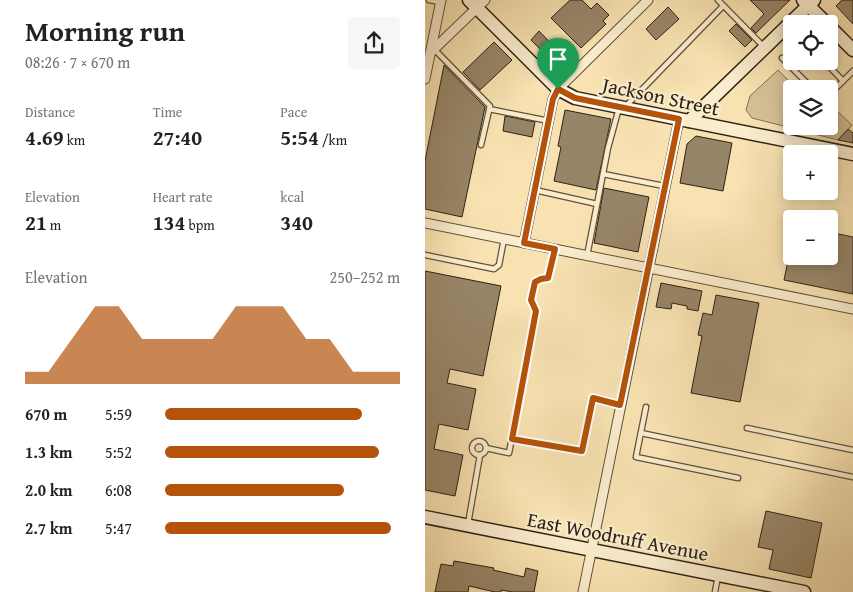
<!DOCTYPE html>
<meta charset="utf-8">
<style>
:root{--surface:#fff;--page:#f6f6f6;--text:#222;--muted:#767676;--accent:#b45309}
body{margin:0;font-family:"Gentium Book Plus",serif;background:var(--page);color:var(--text);height:100vh;display:flex;flex-direction:column;font-size:19px;white-space:nowrap}
*{box-sizing:border-box;margin:0}
p{font-size:16px;color:var(--muted)}
.icon{flex:none;width:28px;height:28px;fill:none;stroke:currentColor;stroke-width:2;stroke-linecap:round;stroke-linejoin:round}
.map{position:relative;flex:1;overflow:hidden}
.panel{display:flex;flex-direction:column;background:var(--surface);width:425px}
.panel>*{flex:none}
.controls{position:absolute;left:358px;top:15px;display:grid;gap:10px}
.controls a{display:grid;place-items:center;width:55px;height:55px;border-radius:5px;background:var(--surface);box-shadow:0 2px 12px #0003;font-size:25px}
.pin{position:absolute;display:grid;place-items:center;width:42px;height:42px;color:#fff;margin:-51px -21px;border-radius:50% 50% 50% 0;rotate:-45deg;box-shadow:0 0 5px #0007}
.pin .icon{rotate:45deg}
.round{display:grid;place-items:center;flex:none;width:52px;height:52px;border-radius:5px;background:var(--page)}
.head{display:flex;align-items:center;justify-content:space-between;height:85px;padding:0 25px}
h1{font-size:28px;font-weight:600;line-height:38px}
.figures{display:grid;grid-template-columns:repeat(3,1fr);gap:8px;height:85px;padding:5px 25px}
.figures div{display:grid;align-content:center}
.figures b{font-size:21px;font-weight:600}
.figures small{font-size:14px;font-weight:400}
.figures p{font-size:14px}
.chart{height:140px;padding:10px 25px}
.chart p{display:flex;justify-content:space-between}
.chart svg{width:100%;height:90px;margin-top:5px;fill:var(--accent);opacity:.7}
ul{padding:0 25px;list-style:none;font-size:16px}
li{display:grid;grid-template-columns:80px 60px 1fr;align-items:center;height:38px}
li i{height:12px;border-radius:6px;background:var(--accent)}
main{display:flex;flex:1;min-height:0}
.map>svg:first-child{display:block}
</style>
<main>
<section class="panel">
<div class="head"><div><h1>Morning run</h1><p>08:26 · 7 × 670 m</p></div><a class="round"><svg class="icon" aria-label="share" viewBox="0 0 24 24"><path d="M12 15V3M7 8l5-5 5 5M5 13v7h14v-7"/></svg></a></div>
<div class="figures">
<div><p>Distance</p><b>4.69<small> km</small></b></div>
<div><p>Time</p><b>27:40</b></div>
<div><p>Pace</p><b>5:54<small> /km</small></b></div>
</div>
<div class="figures">
<div><p>Elevation</p><b>21<small> m</small></b></div>
<div><p>Heart rate</p><b>134<small> bpm</small></b></div>
<div><p>kcal</p><b>340</b></div>
</div>
<div class="chart"><p><span>Elevation</span>250–252 m</p>
<svg viewBox="0 0 160 44" preserveAspectRatio="none"><path d="M0 44V38L10 38L20 22L30 6L40 6L50 22L60 22L70 22L80 22L90 6L100 6L110 6L120 22L130 22L140 38L150 38L160 38V44z"/></svg>
</div>
<ul>
<li><b>670 m</b>5:59<i style="width:84%"></i></li>
<li><b>1.3 km</b>5:52<i style="width:91%"></i></li>
<li><b>2.0 km</b>6:08<i style="width:76%"></i></li>
<li><b>2.7 km</b>5:47<i style="width:96%"></i></li>
</ul>
</section>
<div class="map">
<svg width="428" height="592" viewBox="0 0 428 592">
<rect width="100%" height="100%" fill="#f8e2b1"/>
<filter id="stains"><feTurbulence type="fractalNoise" baseFrequency=".004" numOctaves="4"/><feColorMatrix values="0 0 0 0 .2 0 0 0 0 .09 0 0 0 0 .02 0 0 0 .5 -.17"/></filter>
<radialGradient id="worn" r=".72"><stop offset=".6" stop-color="#630" stop-opacity="0"/><stop offset="1" stop-color="#630" stop-opacity=".3"/></radialGradient>
<polygon fill="#d5c197" stroke="#817156" points="353,70 372,89 366,89 366,126 404,126 404,109 405,110 408,107 427,125 413,140 327,118 321,110 325,96"/>
<g fill="#978567" stroke="#2d2116">
<polygon points="145,0 157,0 166,9 172,3 184,15 178,21 181,24 156,48 126,18"/>
<polygon points="325,0 365,0 331,33 326,28 339,14"/>
<polygon points="417,0 428,0 428,24 411,6"/>
<polygon points="243,7 254,19 231,40 221,29"/>
<polygon points="311,24 327,40 320,47 304,31"/>
<polygon points="114,31 143,61 135,69 106,40"/>
<polygon points="69,42 87,60 55,90 38,72"/>
<polygon points="19,65 60,107 37,217 0,209 0,161"/>
<polygon points="140,110 186,119 171,190 129,181 136,147 133,146"/>
<polygon points="80,116 110,122 107,137 78,131"/>
<polygon points="423,129 428,133 428,143 413,140"/>
<polygon points="271,136 307,143 298,191 255,183 262,144"/>
<polygon points="179,188 224,197 213,252 169,243"/>
<polygon points="404,232 428,237 428,294 359,280 364,256 404,256"/>
<polygon points="0,271 76,286 58,376 25,369 22,383 51,389 43,430 14,424 9,449 38,455 30,496 0,490"/>
<polygon points="236,283 277,291 273,311 262,309 262,306 247,303 246,309 231,307"/>
<polygon points="291,295 334,303 315,402 266,393 277,336 273,335 278,313 287,315"/>
<polygon points="341,511 397,523 386,578 344,569 348,550 333,547"/>
<polygon points="29,561 69,568 68,570 99,577 101,568 113,571 109,592 88,592 76,590 76,592 70,592 44,586 43,592 10,592 16,564 28,566"/>
</g>
<g fill="none" stroke-linecap="round" stroke-linejoin="round">
<defs>
<g id="lane">
<polyline points="4,0 15,2"/>
<polyline points="293,0 339,47"/>
<polyline points="10,50 65,106 56,145"/>
<polyline points="357,58 388,89"/>
<polyline points="399,61 418,81"/>
<polyline points="404,95 428,71"/>
<polyline points="200,107 298,6"/>
<polyline points="64,109 124,121"/>
<polyline points="178,174 239,186"/>
<polyline points="110,190 172,204"/>
<polyline points="0,255 69,269 74,265 79,239"/>
<polyline points="162,256 183,148 194,108"/>
<polyline points="221,407 211,457 313,478"/>
<polyline points="322,428 428,450"/>
<polyline points="216,433 428,477"/>
<polyline points="87,439 157,451 169,398 195,405"/>
<circle cx="54" cy="448" r="7"/>
<polyline points="61,448 84,453 111,311 106,300 110,283 116,279 123,278 130,249"/>
<polyline points="43,524 55,455"/>
<polyline points="290,592 293,576"/>
</g>
<g id="street">
<polyline points="5,53 60,0"/>
<polyline points="0,79 16,0"/>
<polyline points="0,223 428,309"/>
<polyline points="99,243 128,99 133,89 223,0"/>
<polyline points="158,592 254,119"/>
</g>
<g id="secondary">
<polyline points="44,0 133,89 150,98 428,154"/>
<polyline points="378,0 402,24"/>
<polyline points="404,26 428,50"/>
<polyline points="264,121 389,0"/>
<polyline points="0,517 379,592"/>
</g>
</defs>
<use href="#lane" stroke="#60513d" stroke-width="7"/>
<use href="#street" stroke="#60513d" stroke-width="11"/>
<use href="#secondary" stroke="#2d2116" stroke-width="15"/>
<use href="#lane" stroke="#faeccc" stroke-width="4.5"/>
<use href="#street" stroke="#faeccc" stroke-width="9"/>
<use href="#secondary" stroke="#faeccc" stroke-width="12"/>
</g>
<g fill="none" stroke-linecap="round" stroke-linejoin="round">
<defs>
<polygon id="route" points="133,89 150,98 254,119 195,405 168,398 157,451 87,439 111,311 106,300 110,282 116,279 123,278 130,249 99,243 128,99"/>
</defs>
<use href="#route" stroke="#fff" stroke-width="10"/>
<use href="#route" stroke="#b45309" stroke-width="6"/>
</g>
<g text-anchor="middle" dominant-baseline="central" stroke-width="4.5" stroke-linejoin="round" paint-order="stroke">
<g font-size="20" fill="#2d2116" stroke="#faeccc">
<text transform="translate(236 96) rotate(12)">Jackson Street</text>
<text transform="translate(193 536) rotate(11)">East Woodruff Avenue</text>
</g>
</g>
<rect width="100%" height="100%" filter="url(#stains)"/>
<rect width="100%" height="100%" fill="url(#worn)"/>
</svg>
<div class="controls">
<a><svg class="icon" aria-label="locate" viewBox="0 0 24 24"><circle cx="12" cy="12" r="6"/><path d="M12 2v4M12 18v4M2 12h4M18 12h4"/></svg></a>
<a><svg class="icon" aria-label="layers" viewBox="0 0 24 24"><path d="M12 4l9 5-9 5-9-5zM3 14l9 5 9-5"/></svg></a>
<a>+</a>
<a>−</a>
</div>
<div class="pin" style="left:133px;top:89px;background:#1e9e55"><svg class="icon" aria-label="arrive" viewBox="0 0 24 24"><path d="M6 21V4h12l-3 4 3 4H6"/></svg></div>
</div>
</main>
